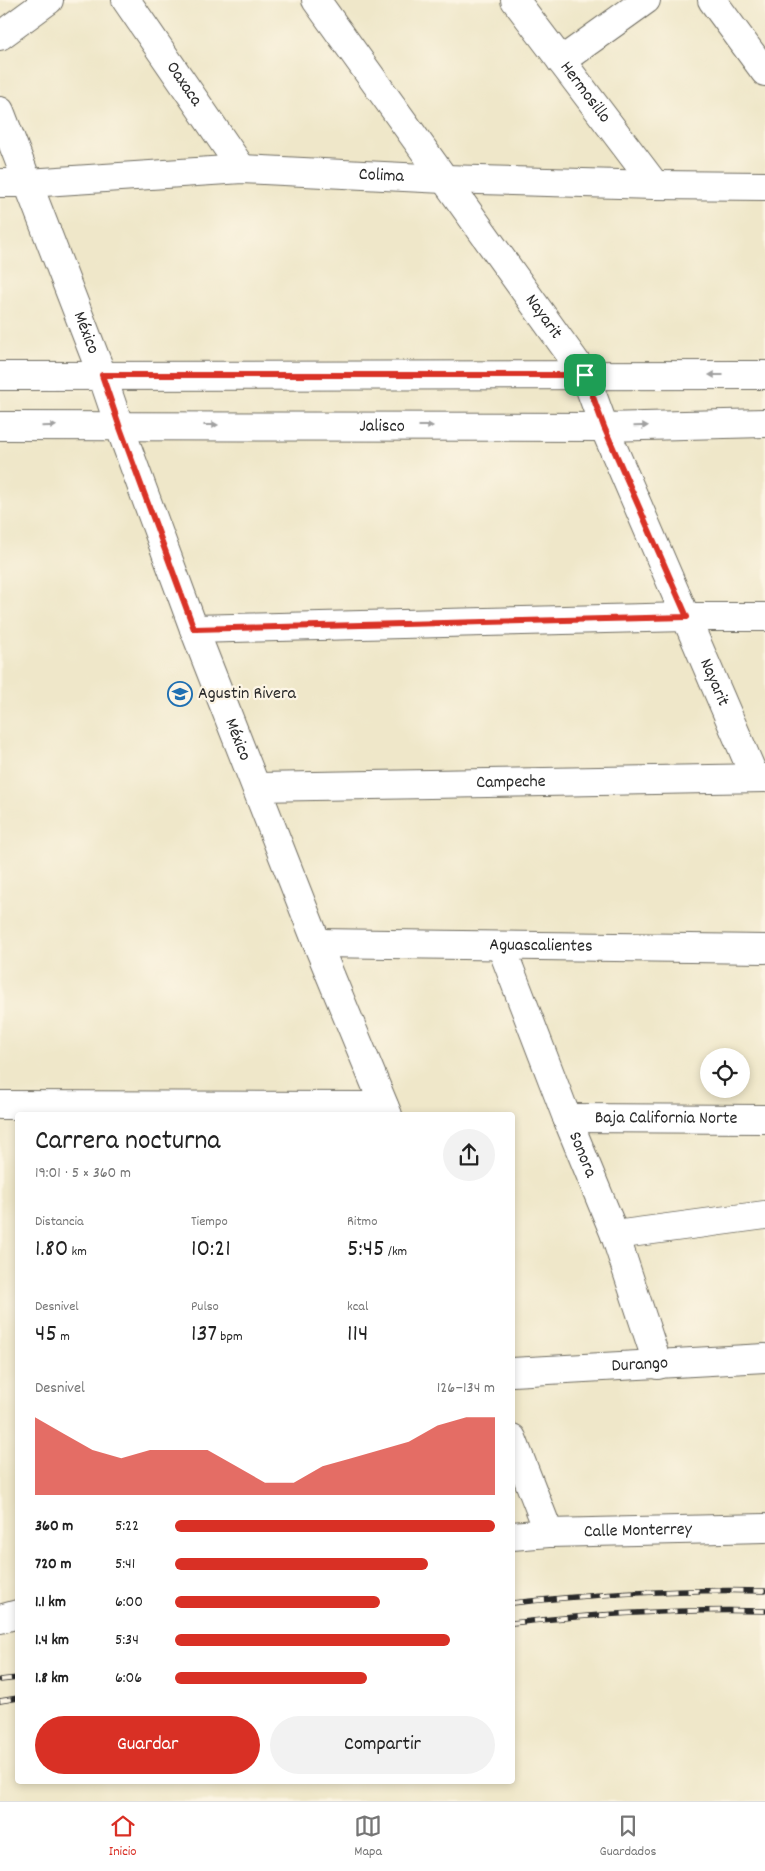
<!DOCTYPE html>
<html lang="es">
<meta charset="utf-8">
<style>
:root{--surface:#fff;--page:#f2f2f2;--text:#222;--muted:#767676;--line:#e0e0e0;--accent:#d93025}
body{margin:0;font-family:Dekko,sans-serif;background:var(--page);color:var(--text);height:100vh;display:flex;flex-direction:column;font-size:19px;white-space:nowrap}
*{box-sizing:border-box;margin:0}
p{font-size:16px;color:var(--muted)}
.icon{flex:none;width:28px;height:28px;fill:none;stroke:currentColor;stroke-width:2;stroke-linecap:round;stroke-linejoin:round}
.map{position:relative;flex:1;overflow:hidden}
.sheet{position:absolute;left:15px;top:1112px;width:500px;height:672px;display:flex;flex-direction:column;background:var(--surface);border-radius:5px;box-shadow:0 2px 8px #0003}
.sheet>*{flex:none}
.controls{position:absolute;left:700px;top:1048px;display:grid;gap:10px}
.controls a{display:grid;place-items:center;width:50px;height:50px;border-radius:50%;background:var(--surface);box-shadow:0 2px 8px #0003;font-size:25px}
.pin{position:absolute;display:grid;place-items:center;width:42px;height:42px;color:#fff;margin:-21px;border-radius:10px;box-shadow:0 2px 8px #0006}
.round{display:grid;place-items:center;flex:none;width:52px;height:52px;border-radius:26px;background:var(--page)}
.overview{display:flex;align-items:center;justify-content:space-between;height:85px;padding:0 20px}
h1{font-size:28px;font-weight:600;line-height:38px}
.metrics{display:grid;grid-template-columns:repeat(3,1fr);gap:8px;height:85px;padding:5px 20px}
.metrics div{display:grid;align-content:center}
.metrics b{font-size:25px;font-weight:600}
.metrics small{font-size:14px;font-weight:400}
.metrics p{font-size:14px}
.chart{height:140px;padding:10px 20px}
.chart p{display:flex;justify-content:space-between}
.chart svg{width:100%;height:90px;margin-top:5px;fill:var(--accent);opacity:.7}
.cta{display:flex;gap:10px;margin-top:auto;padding:10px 20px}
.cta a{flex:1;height:58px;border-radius:30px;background:var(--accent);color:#fff;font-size:20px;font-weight:600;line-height:58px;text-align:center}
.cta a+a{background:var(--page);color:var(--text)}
ul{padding:0 20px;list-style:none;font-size:16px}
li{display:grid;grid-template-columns:80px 60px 1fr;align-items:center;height:38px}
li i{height:12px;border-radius:6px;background:var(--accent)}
.tabs{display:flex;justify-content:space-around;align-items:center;height:70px;border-top:1px solid var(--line);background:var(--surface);font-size:14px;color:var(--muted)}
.tabs a{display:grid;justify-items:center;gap:2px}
.tabs .selected{color:var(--accent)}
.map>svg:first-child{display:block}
</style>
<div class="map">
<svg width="765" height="1801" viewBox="0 0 765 1801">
<rect width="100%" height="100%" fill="#fcf5e5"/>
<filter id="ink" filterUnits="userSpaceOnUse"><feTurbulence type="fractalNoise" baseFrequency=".02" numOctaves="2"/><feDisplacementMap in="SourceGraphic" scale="10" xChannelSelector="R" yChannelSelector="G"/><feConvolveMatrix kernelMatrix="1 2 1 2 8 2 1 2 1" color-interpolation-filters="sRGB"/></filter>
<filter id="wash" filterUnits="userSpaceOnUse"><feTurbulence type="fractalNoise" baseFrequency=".0096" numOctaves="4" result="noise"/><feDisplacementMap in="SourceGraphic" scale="20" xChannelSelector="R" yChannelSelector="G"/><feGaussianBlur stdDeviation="1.12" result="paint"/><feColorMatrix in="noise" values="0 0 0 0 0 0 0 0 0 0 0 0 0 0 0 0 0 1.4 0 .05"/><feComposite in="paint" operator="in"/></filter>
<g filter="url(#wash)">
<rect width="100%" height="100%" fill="#efe7c9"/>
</g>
<g filter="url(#ink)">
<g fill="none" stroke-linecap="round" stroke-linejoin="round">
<defs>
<g id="street">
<path id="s1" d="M 126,0 L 242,169"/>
<path id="s2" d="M 316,0 L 585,375 L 604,427 L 755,778"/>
<path id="s3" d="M 515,0 L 655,185"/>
<polyline points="712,0 765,72"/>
<polyline points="0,36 49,0"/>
<polyline points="561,61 646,0"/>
<path id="s4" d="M 0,111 L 102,375 L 119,425 L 194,629 L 317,943 L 388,1115"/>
<path id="s5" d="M 0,183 L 28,183 L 242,169 L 444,179 L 655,185 L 765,186"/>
<polyline points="0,376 765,375"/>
<path id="s6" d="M 0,426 L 604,427 L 765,423"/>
<polyline points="194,629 687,617 765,617"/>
<path id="s7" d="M 257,787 L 765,778"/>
<path id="s8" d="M 317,943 L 765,949"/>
<path id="s9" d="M 501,946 L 567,1118 L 615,1235 L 658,1365"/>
<polyline points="0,1105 384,1106"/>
<path id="s10" d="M 567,1118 L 765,1119"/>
<polyline points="615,1235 765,1215"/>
<path id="s11" d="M 512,1372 L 765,1358"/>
<polyline points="512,1438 549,1533"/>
<path id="s12" d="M 512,1536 L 549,1533 L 765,1528"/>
<polyline points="0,1619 18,1614"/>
</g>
</defs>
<use href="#street" stroke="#706d62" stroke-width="30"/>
<use href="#street" stroke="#fff" stroke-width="28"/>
<defs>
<g id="rail">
<path d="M 512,1603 C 597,1594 680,1589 765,1591"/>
<path d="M 512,1623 C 597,1614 680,1609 765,1611"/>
<polyline points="0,1680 18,1678"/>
<polyline points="0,1701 18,1698"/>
</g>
</defs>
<use href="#rail" stroke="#2b2b2b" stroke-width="5.5"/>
<use href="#rail" stroke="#fcf5e5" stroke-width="4" stroke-dasharray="11" stroke-linecap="butt"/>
</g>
<defs><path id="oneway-solid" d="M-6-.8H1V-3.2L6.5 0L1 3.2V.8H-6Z" transform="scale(1.25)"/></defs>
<g fill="#a0a0a0">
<use href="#oneway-solid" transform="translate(716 375) rotate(180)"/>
<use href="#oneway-solid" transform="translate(211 425)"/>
<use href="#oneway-solid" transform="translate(49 426) rotate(-1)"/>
<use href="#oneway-solid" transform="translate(426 426)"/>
<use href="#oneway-solid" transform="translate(641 426) rotate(-1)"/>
</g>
</g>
<g fill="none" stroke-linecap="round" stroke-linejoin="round" filter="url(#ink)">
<defs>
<polygon id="route" points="102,375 585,375 604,427 687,617 194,629 119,425"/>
</defs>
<use href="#route" stroke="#fff" stroke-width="10"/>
<use href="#route" stroke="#d93025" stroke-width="6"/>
</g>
<defs>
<symbol id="school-ring" viewBox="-11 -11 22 22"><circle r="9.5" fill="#fcf5e5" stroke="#1f6fb2" stroke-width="1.5"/><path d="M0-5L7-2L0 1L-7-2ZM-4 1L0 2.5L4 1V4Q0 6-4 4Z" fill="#1f6fb2"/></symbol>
</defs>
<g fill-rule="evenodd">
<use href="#school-ring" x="166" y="680" width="28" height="28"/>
</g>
<g text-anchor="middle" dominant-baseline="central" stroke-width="4.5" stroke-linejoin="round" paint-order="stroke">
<g font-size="18" fill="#2b2b2b" stroke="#fcf5e5">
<text stroke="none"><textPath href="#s1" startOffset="102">Oaxaca</textPath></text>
<text stroke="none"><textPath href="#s3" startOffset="116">Hermosillo</textPath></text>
<text stroke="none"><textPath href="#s5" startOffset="382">Colima</textPath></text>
<text stroke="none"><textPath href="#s2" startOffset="390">Nayarit</textPath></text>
<text stroke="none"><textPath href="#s4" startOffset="238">México</textPath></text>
<text stroke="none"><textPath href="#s6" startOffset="382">Jalisco</textPath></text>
<text stroke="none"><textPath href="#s2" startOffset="795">Nayarit</textPath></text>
<text stroke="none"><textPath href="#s4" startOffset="672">México</textPath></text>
<text stroke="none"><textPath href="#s7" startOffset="254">Campeche</textPath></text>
<text stroke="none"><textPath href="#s8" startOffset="224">Aguascalientes</textPath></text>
<text stroke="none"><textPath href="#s10" startOffset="99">Baja California Norte</textPath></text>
<text stroke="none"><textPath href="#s9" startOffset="224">Sonora</textPath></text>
<text stroke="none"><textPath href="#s11" startOffset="128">Durango</textPath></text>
<text stroke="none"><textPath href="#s12" startOffset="126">Calle Monterrey</textPath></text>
</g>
<g font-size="18" fill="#2b2b2b" stroke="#fcf5e5" text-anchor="start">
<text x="198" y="694">Agustin Rivera</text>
</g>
</g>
</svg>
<div class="controls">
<a><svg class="icon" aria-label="locate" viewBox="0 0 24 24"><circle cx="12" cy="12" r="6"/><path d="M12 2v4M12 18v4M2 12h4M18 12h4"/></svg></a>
</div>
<div class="pin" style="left:585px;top:375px;background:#1e9e55"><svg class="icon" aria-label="arrive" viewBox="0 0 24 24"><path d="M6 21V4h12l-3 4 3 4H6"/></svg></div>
<section class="sheet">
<div class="overview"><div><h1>Carrera nocturna</h1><p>19:01 · 5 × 360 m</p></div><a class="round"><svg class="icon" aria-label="share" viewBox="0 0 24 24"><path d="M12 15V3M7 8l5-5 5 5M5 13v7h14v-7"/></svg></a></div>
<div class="metrics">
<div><p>Distancia</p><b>1.80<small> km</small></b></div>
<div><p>Tiempo</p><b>10:21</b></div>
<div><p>Ritmo</p><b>5:45<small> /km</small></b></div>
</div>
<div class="metrics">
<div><p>Desnivel</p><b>45<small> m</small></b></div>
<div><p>Pulso</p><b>137<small> bpm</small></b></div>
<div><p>kcal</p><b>114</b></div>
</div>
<div class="chart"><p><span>Desnivel</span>126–134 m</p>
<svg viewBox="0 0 160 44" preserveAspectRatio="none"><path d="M0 44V6L10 14L20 22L30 26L40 22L50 22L60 22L70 30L80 38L90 38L100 30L110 26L120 22L130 18L140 10L150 6L160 6V44z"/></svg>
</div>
<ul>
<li><b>360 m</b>5:22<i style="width:100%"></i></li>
<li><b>720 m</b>5:41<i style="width:79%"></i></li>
<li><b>1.1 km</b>6:00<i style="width:64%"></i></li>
<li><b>1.4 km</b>5:34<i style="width:86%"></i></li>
<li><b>1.8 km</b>6:06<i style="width:60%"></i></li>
</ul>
<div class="cta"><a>Guardar</a><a>Compartir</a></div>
</section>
</div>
<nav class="tabs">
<a class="selected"><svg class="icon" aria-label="home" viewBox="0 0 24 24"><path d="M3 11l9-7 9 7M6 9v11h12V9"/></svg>Inicio</a>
<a><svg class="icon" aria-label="map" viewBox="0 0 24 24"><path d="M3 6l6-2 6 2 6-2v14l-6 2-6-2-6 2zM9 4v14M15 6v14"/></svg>Mapa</a>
<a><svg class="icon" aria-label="saved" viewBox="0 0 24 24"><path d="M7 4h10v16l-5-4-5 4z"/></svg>Guardados</a>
</nav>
